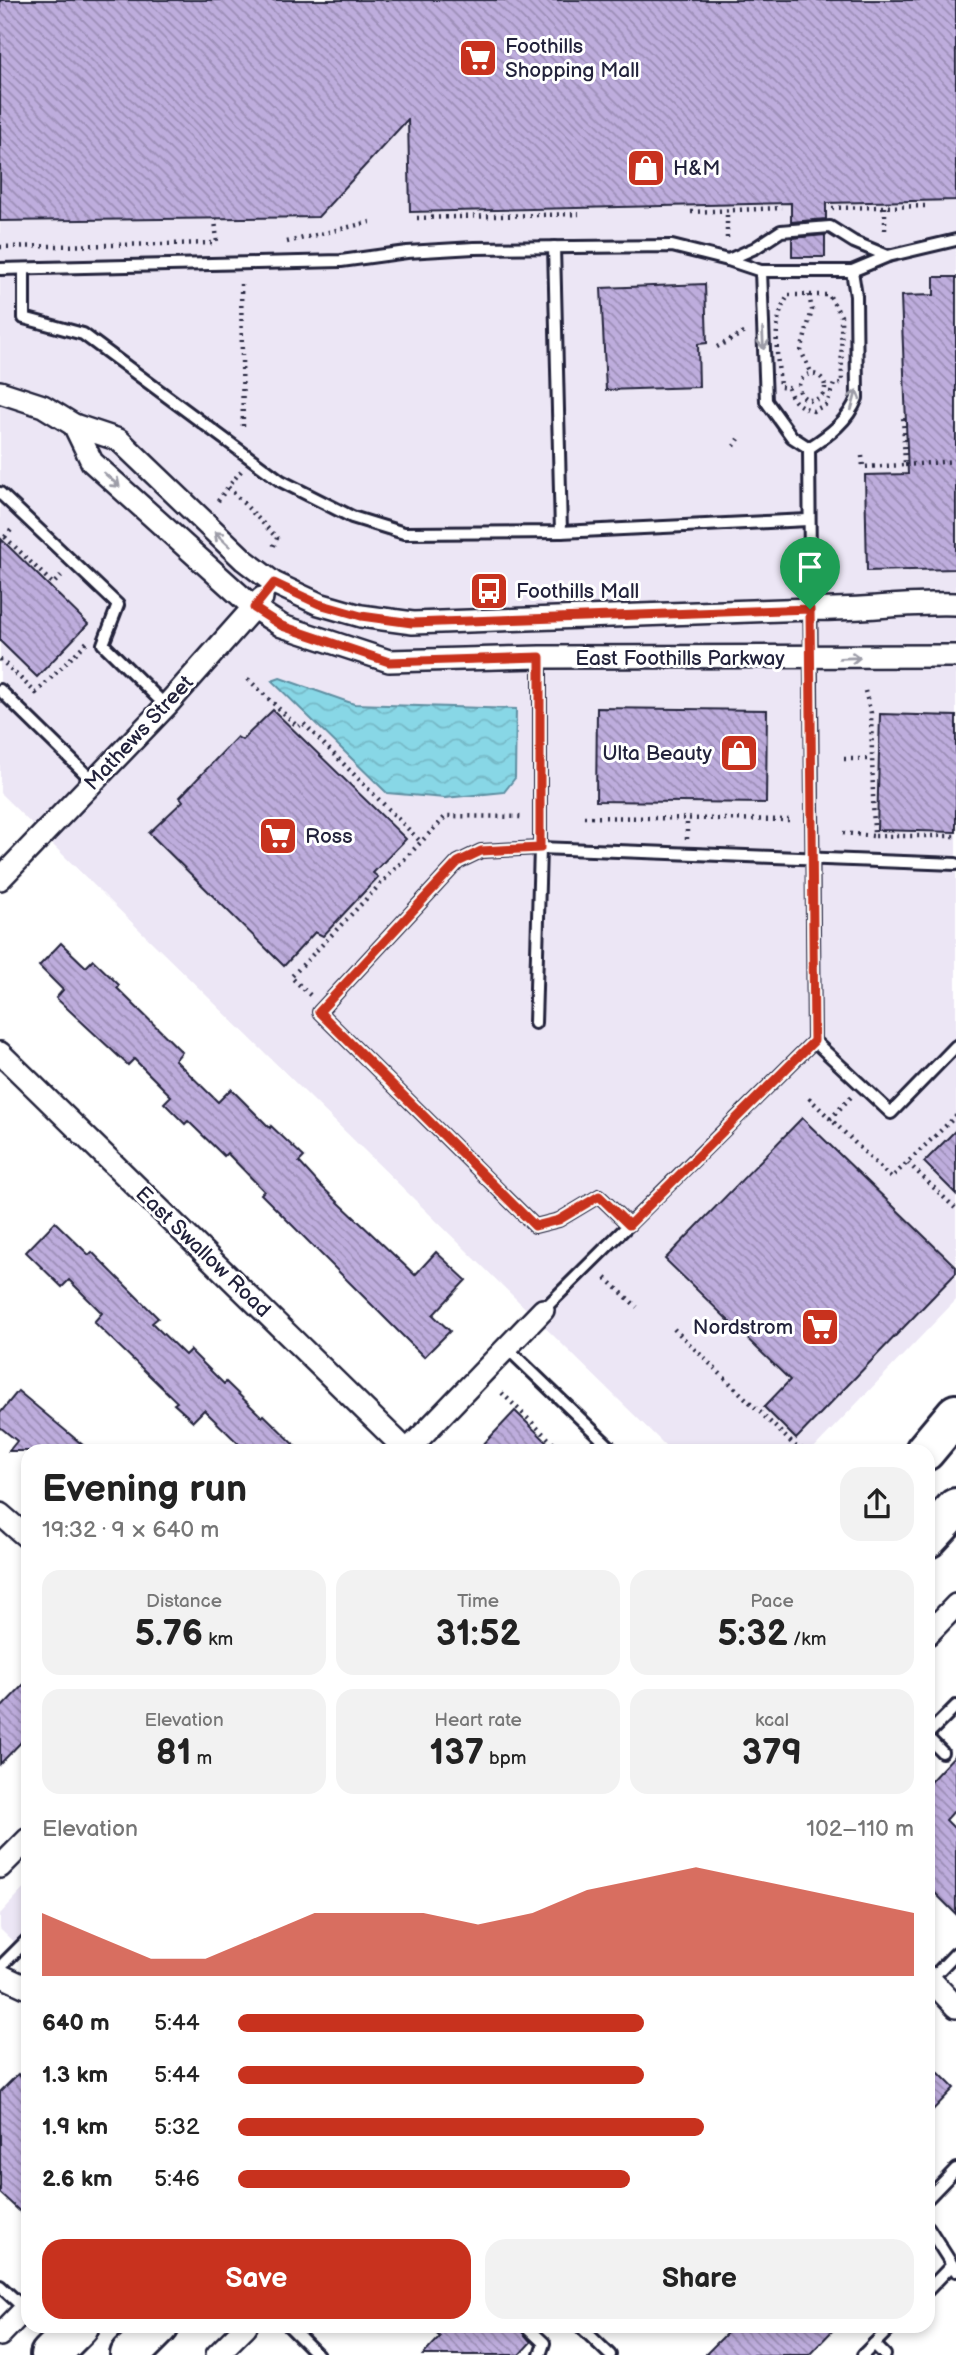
<!DOCTYPE html>
<meta charset="utf-8">
<style>
:root{--surface:#fff;--page:#f2f2f2;--text:#222;--muted:#767676;--accent:#c8321e}
body{margin:0;font-family:"Balsamiq Sans",sans-serif;background:var(--page);color:var(--text);height:100vh;display:flex;flex-direction:column;font-size:26px;white-space:nowrap}
*{box-sizing:border-box;margin:0}
p{font-size:23px;color:var(--muted)}
.icon{flex:none;width:38px;height:38px;fill:none;stroke:currentColor;stroke-width:2;stroke-linecap:round;stroke-linejoin:round}
.map{position:relative;flex:1;overflow:hidden}
.details{position:absolute;left:21px;top:1444px;width:914px;height:889px;display:flex;flex-direction:column;background:var(--surface);border-radius:21px;box-shadow:0 4px 10px #0003}
.details>*{flex:none}
.pin{position:absolute;display:grid;place-items:center;width:60px;height:60px;color:#fff;margin:-72px -30px;border-radius:50% 50% 50% 0;rotate:-45deg;box-shadow:0 0 7px #0007}
.pin .icon{rotate:45deg}
.round{display:grid;place-items:center;flex:none;width:74px;height:74px;border-radius:21px;background:var(--page)}
.headline{display:flex;align-items:center;justify-content:space-between;height:119px;padding:0 21px}
h1{font-size:38px;font-weight:600;line-height:52px}
.stats{display:grid;grid-template-columns:repeat(3,1fr);gap:10px;height:119px;padding:7px 21px}
.stats div{display:grid;align-content:center;border-radius:18px;background:var(--page);text-align:center}
.stats b{font-size:35px;font-weight:600}
.stats small{font-size:19px;font-weight:400}
.stats p{font-size:19px}
.chart{height:196px;padding:14px 21px}
.chart p{display:flex;justify-content:space-between}
.chart svg{width:100%;height:126px;margin-top:7px;fill:var(--accent);opacity:.7}
.cta{display:flex;gap:14px;margin-top:auto;padding:14px 21px}
.cta a{flex:1;height:80px;border-radius:21px;background:var(--accent);color:#fff;font-size:28px;font-weight:600;line-height:80px;text-align:center}
.cta a+a{background:var(--page);color:var(--text)}
ul{padding:0 21px;list-style:none;font-size:23px}
li{display:grid;grid-template-columns:112px 84px 1fr;align-items:center;height:52px}
li i{height:18px;border-radius:9px;background:var(--accent)}
.map>svg:first-child{display:block}
</style>
<div class="map">
<svg width="956" height="2355" viewBox="0 0 956 2355">
<defs>
<pattern id="water-waves" width="16" height="10" patternUnits="userSpaceOnUse" patternTransform="scale(1.75)"><rect width="16" height="10" fill="#88d7e6"/><path d="M0 5q4-4 8 0t8 0" fill="none" stroke="#75b8c6"/></pattern>
<pattern id="building-back-hatch" width="6" height="6" patternUnits="userSpaceOnUse" patternTransform="scale(1.75)"><rect width="6" height="6" fill="#beaddd"/><path d="M-1 5l2 2M0 0l6 6M5-1l2 2" fill="none" stroke="#9a8cb4"/></pattern>
</defs>
<rect width="100%" height="100%" fill="#fff"/>
<filter id="ink" filterUnits="userSpaceOnUse"><feTurbulence type="fractalNoise" baseFrequency=".0143" numOctaves="2"/><feDisplacementMap in="SourceGraphic" scale="14" xChannelSelector="R" yChannelSelector="G"/><feConvolveMatrix kernelMatrix="1 2 1 2 8 2 1 2 1" color-interpolation-filters="sRGB"/></filter>
<g filter="url(#ink)">
<g fill="#ece6f5">
<polygon points="0,0 956,0 956,1300 811,1451 671,1451 0,793"/>
<polygon points="28,1884 28,1956 0,1929 0,1914"/>
</g>
<polygon fill="url(#water-waves)" stroke="#5f8fa2" stroke-width="2" points="280,678 354,704 516,709 515,778 504,792 445,798 387,793 272,681"/>
<g fill="url(#building-back-hatch)" stroke="#22223b" stroke-width="2">
<polygon points="0,0 956,0 956,200 826,203 826,219 791,222 791,203 410,212 408,119 318,217 0,221"/>
<polygon points="825,235 825,257 792,257 792,238"/>
<polygon points="934,277 956,277 956,569 867,571 865,475 908,474 901,296 934,295"/>
<polygon points="705,284 707,343 698,344 699,387 606,390 601,288"/>
<polygon points="0,538 88,624 37,677 0,641"/>
<polygon points="597,708 767,710 766,803 596,801"/>
<polygon points="273,710 406,839 373,873 378,877 323,936 315,932 284,966 149,833 183,801 180,797 237,737 242,740"/>
<polygon points="880,714 956,716 956,832 877,830"/>
<polygon points="61,943 86,967 93,960 119,985 117,988 182,1052 175,1060 218,1102 231,1089 270,1128 271,1126 304,1157 299,1162 319,1184 415,1275 436,1252 466,1280 433,1315 450,1331 424,1357 261,1194 264,1191 227,1153 224,1156 188,1121 185,1124 164,1103 171,1096 134,1059 128,1065 56,998 63,990 39,966"/>
<polygon points="802,1118 956,1267 956,1273 796,1439 764,1407 790,1380 665,1259"/>
<polygon points="956,1130 956,1194 924,1162"/>
<polygon points="55,1222 89,1255 92,1252 158,1318 152,1323 185,1355 190,1350 224,1384 226,1382 262,1417 264,1415 301,1451 246,1451 204,1410 193,1421 174,1404 177,1402 94,1322 102,1313 69,1280 62,1287 26,1252"/>
<polygon points="18,1391 90,1451 9,1451 17,1441 0,1427 0,1413"/>
<polygon points="515,1411 556,1451 477,1451"/>
<polygon points="28,1680 28,1735 0,1764 0,1709"/>
<polygon points="956,1754 956,1809 946,1820 956,1830 956,1914 928,1886 928,1784"/>
<polygon points="928,2062 954,2088 928,2115"/>
<polygon points="18,2074 28,2084 28,2219 0,2193 0,2092"/>
<polygon points="428,2326 517,2326 531,2342 519,2355 423,2355 440,2337"/>
<polygon points="734,2326 837,2326 809,2355 705,2355"/>
</g>
<g fill="none" stroke-linecap="round" stroke-linejoin="round">
<defs>
<g id="lane">
<polyline points="554,247 561,532"/>
<polyline points="728,260 755,248 781,231 830,227 854,242 888,256"/>
<polyline points="0,269 341,261 407,252 474,248 672,246 728,260 761,271 852,271 888,256 956,240"/>
<polyline points="24,270 24,318 83,334 281,481 352,517 404,533 561,532 808,520"/>
<polyline points="761,271 766,401 792,437 809,448"/>
<path d="M 809,448 C 829,435 848,421 857,398 L 856,296 L 852,271"/>
<polyline points="0,493 118,605 103,644 166,706"/>
<polyline points="0,690 94,782"/>
<polyline points="535,1023 540,848 540,657"/>
<polyline points="814,1041 891,1113 956,1046"/>
<polyline points="629,1225 599,1196 559,1220 535,1226 319,1012 458,862 481,851 540,848 956,864"/>
<polyline points="543,1310 814,1041 809,448"/>
<polyline points="507,1348 610,1447"/>
<polyline points="928,1734 956,1706"/>
<polyline points="928,1738 942,1752"/>
<polyline points="0,1967 28,1939"/>
<polyline points="930,1980 956,1953"/>
<polyline points="928,2198 956,2169"/>
<polyline points="928,2227 956,2271"/>
<polyline points="0,2286 25,2309"/>
<polyline points="928,2290 951,2266"/>
<polyline points="289,2326 318,2355"/>
<polyline points="526,2326 544,2343 540,2355"/>
<polyline points="580,2326 610,2355"/>
<polyline points="874,2344 885,2355"/>
<polyline points="863,2355 892,2326"/>
</g>
<g id="street">
<path d="M 0,392 L 43,406 L 74,425 L 119,440 L 244,560 L 274,583 L 319,604 L 361,616 L 413,623 L 810,609 C 859,611 907,602 956,604"/>
<polyline points="74,425 92,462 254,608 282,626 389,661 540,657 956,656"/>
<polyline points="0,879 166,706 262,598"/>
<polyline points="0,1053 407,1451"/>
<polyline points="407,1451 543,1310"/>
<polyline points="0,1514 28,1538"/>
<polyline points="928,1634 956,1605"/>
<polyline points="0,1867 28,1839"/>
<polyline points="0,1975 28,1988"/>
<polyline points="928,1977 956,2007"/>
<polyline points="0,2335 28,2306"/>
<polyline points="217,2355 246,2326"/>
</g>
<g id="highway">
<polyline points="925,1451 956,1414"/>
<polyline points="928,1538 956,1508"/>
<polyline points="50,2355 79,2326"/>
<polyline points="130,2355 159,2326"/>
</g>
</defs>
<use href="#lane" stroke="#22223b" stroke-width="16"/>
<use href="#street" stroke="#22223b" stroke-width="26"/>
<use href="#highway" stroke="#22223b" stroke-width="44"/>
<g stroke="#22223b" stroke-width="4.5" stroke-dasharray="2 5" stroke-linecap="butt">
<polyline points="885,207 885,234"/>
<polyline points="832,208 928,206"/>
<polyline points="691,212 782,208"/>
<polyline points="215,218 217,243 219,243"/>
<polyline points="417,218 579,214"/>
<polyline points="727,238 727,210"/>
<polyline points="287,242 370,222"/>
<polyline points="0,247 217,243"/>
<polyline points="241,284 243,428"/>
<path d="M 789,295 L 829,295 L 841,316 L 842,383 L 834,384 L 827,404 L 813,411 C 799,406 793,403 788,388 L 780,387 C 778,357 770,320 789,295 Z"/>
<polyline points="809,295 812,310 801,351 812,374"/>
<polyline points="717,347 747,331"/>
<circle cx="812" cy="387" r="13"/>
<polyline points="734,446 739,439"/>
<polyline points="862,456 863,467 905,465 903,414"/>
<polyline points="905,465 956,461"/>
<polyline points="241,471 228,487 277,538 272,550"/>
<polyline points="218,501 228,487"/>
<polyline points="5,537 53,584 62,575"/>
<polyline points="0,542 14,527"/>
<polyline points="0,659 36,693 87,642"/>
<polyline points="248,679 298,727 303,723 421,842"/>
<polyline points="865,691 871,713 874,836 956,836"/>
<polyline points="844,759 871,759"/>
<polyline points="584,817 789,820"/>
<polyline points="843,833 874,836"/>
<polyline points="687,839 687,818"/>
<polyline points="310,995 291,977 446,816 524,817"/>
<polyline points="809,1098 891,1178 956,1116"/>
<polyline points="830,1119 851,1097"/>
<polyline points="908,1163 956,1209"/>
<polyline points="606,1278 637,1307"/>
<polyline points="674,1329 795,1446 807,1451"/>
<polyline points="502,1393 561,1451"/>
</g>
<use href="#lane" stroke="#fff" stroke-width="10"/>
<use href="#street" stroke="#fff" stroke-width="21"/>
<use href="#highway" stroke="#fff" stroke-width="38"/>
</g>
<defs><path id="oneway-shaft" d="M-6 0H5M1.5-3L5.5 0L1.5 3" fill="none" stroke-width="1.6" stroke-linecap="round" stroke-linejoin="round" transform="scale(1.75)"/></defs>
<g stroke="#9c9ca7">
<use href="#oneway-shaft" transform="translate(763 339) rotate(87)"/>
<use href="#oneway-shaft" transform="translate(854 400) rotate(-75)"/>
<use href="#oneway-shaft" transform="translate(112 480) rotate(42)"/>
<use href="#oneway-shaft" transform="translate(222 539) rotate(-136)"/>
<use href="#oneway-shaft" transform="translate(850 658) rotate(-2)"/>
</g>
</g>
<g fill="none" stroke-linecap="round" stroke-linejoin="round" filter="url(#ink)">
<defs>
<polygon id="route" points="274,583 319,604 361,616 412,623 810,609 814,1041 629,1225 599,1196 559,1220 535,1226 319,1012 458,862 481,851 540,848 540,657 389,662 282,626 254,608"/>
</defs>
<use href="#route" stroke="#fff" stroke-width="14"/>
<use href="#route" stroke="#c8321e" stroke-width="9"/>
</g>
<defs>
<symbol id="supermarket-square" viewBox="-11 -11 22 22"><rect x="-9" y="-9" width="18" height="18" rx="4" fill="#c8321e" stroke="#fff"/><path d="M-6-5.5h2.5l.6 2H6L4.5 2H-2.5L-4.4-4H-6ZM-1.5 3.2a1.3 1.3 0 1 0 .1 0ZM3 3.2a1.3 1.3 0 1 0 .1 0Z" fill="#fff"/></symbol>
<symbol id="shop-square" viewBox="-11 -11 22 22"><rect x="-9" y="-9" width="18" height="18" rx="4" fill="#c8321e" stroke="#fff"/><path d="M-5-2.5h2.3a2.7 3.5 0 0 1 5.4 0H5L5.5 6h-11ZM-1.5-2.5h3a1.5 2.3 0 0 0-3 0Z" fill="#fff"/></symbol>
<symbol id="bus-square" viewBox="-11 -11 22 22"><rect x="-9" y="-9" width="18" height="18" rx="4" fill="#c8321e" stroke="#fff"/><path d="M-5-6H5V4H4V6H2V4H-2V6H-4V4H-5ZM-3.5-4V0h7V-4ZM-3.5 1.2v1.5H-2V1.2ZM2 1.2v1.5H3.5V1.2Z" fill="#fff"/></symbol>
</defs>
<g fill-rule="evenodd">
<use href="#supermarket-square" x="456" y="36" width="44" height="44"/>
<use href="#shop-square" x="624" y="146" width="44" height="44"/>
<use href="#bus-square" x="467" y="569" width="44" height="44"/>
<use href="#shop-square" x="717" y="731" width="44" height="44"/>
<use href="#supermarket-square" x="256" y="814" width="44" height="44"/>
<use href="#supermarket-square" x="798" y="1305" width="44" height="44"/>
</g>
<g text-anchor="middle" dominant-baseline="central" stroke-width="6" stroke-linejoin="round" paint-order="stroke">
<g font-size="21" fill="#22223b" stroke="#fff" text-anchor="start">
<text x="505" y="46">Foothills<tspan x="505" dy="24">Shopping Mall</tspan></text>
<text x="673" y="168">H&amp;M</text>
<text x="516" y="591">Foothills Mall</text>
<text x="712" y="753" text-anchor="end">Ulta Beauty</text>
<text x="305" y="836">Ross</text>
<text x="793" y="1327" text-anchor="end">Nordstrom</text>
</g>
<g font-size="21" fill="#22223b" stroke="#fff">
<text x="680" y="658">East Foothills Parkway</text>
<text transform="translate(139 733) rotate(-47)">Mathews Street</text>
<text transform="translate(203 1252) rotate(44)">East Swallow Road</text>
</g>
</g>
</svg>
<div class="pin" style="left:810px;top:609px;background:#1e9e55"><svg class="icon" aria-label="arrive" viewBox="0 0 24 24"><path d="M6 21V4h12l-3 4 3 4H6"/></svg></div>
<section class="details">
<div class="headline"><div><h1>Evening run</h1><p>19:32 · 9 × 640 m</p></div><a class="round"><svg class="icon" aria-label="share" viewBox="0 0 24 24"><path d="M12 15V3M7 8l5-5 5 5M5 13v7h14v-7"/></svg></a></div>
<div class="stats">
<div><p>Distance</p><b>5.76<small> km</small></b></div>
<div><p>Time</p><b>31:52</b></div>
<div><p>Pace</p><b>5:32<small> /km</small></b></div>
</div>
<div class="stats">
<div><p>Elevation</p><b>81<small> m</small></b></div>
<div><p>Heart rate</p><b>137<small> bpm</small></b></div>
<div><p>kcal</p><b>379</b></div>
</div>
<div class="chart"><p><span>Elevation</span>102–110 m</p>
<svg viewBox="0 0 160 44" preserveAspectRatio="none"><path d="M0 44V22L10 30L20 38L30 38L40 30L50 22L60 22L70 22L80 26L90 22L100 14L110 10L120 6L130 10L140 14L150 18L160 22V44z"/></svg>
</div>
<ul>
<li><b>640 m</b>5:44<i style="width:60%"></i></li>
<li><b>1.3 km</b>5:44<i style="width:60%"></i></li>
<li><b>1.9 km</b>5:32<i style="width:69%"></i></li>
<li><b>2.6 km</b>5:46<i style="width:58%"></i></li>
</ul>
<div class="cta"><a>Save</a><a>Share</a></div>
</section>
</div>
